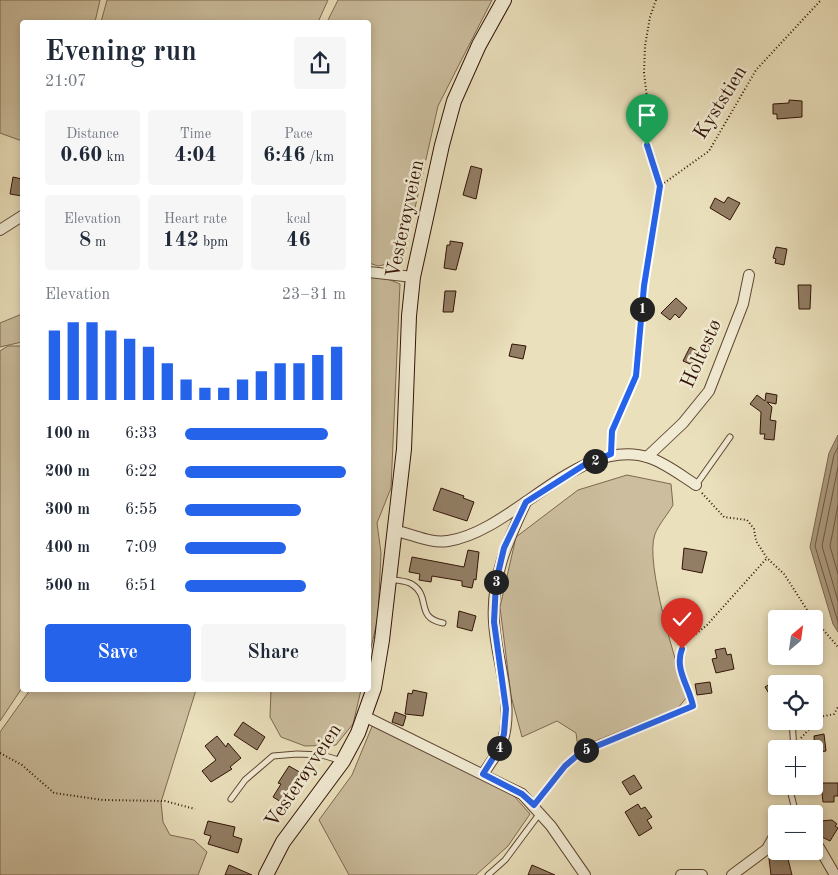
<!DOCTYPE html>
<meta charset="utf-8">
<style>
:root{--surface:#fff;--page:#f6f6f7;--text:#1f2937;--muted:#747a83;--accent:#2563eb}
body{margin:0;font-family:"Old Standard TT",serif;background:var(--page);color:var(--text);height:100vh;display:flex;flex-direction:column;font-size:19px;white-space:nowrap}
*{box-sizing:border-box;margin:0}
p{font-size:16px;color:var(--muted)}
.icon{flex:none;width:28px;height:28px;fill:none;stroke:currentColor;stroke-width:2;stroke-linecap:round;stroke-linejoin:round}
.map{position:relative;flex:1;overflow:hidden}
.drawer{position:absolute;left:20px;top:20px;width:351px;height:672px;display:flex;flex-direction:column;background:var(--surface);border-radius:5px;box-shadow:0 2px 8px #0003}
.drawer>*{flex:none}
.needle{width:32px;rotate:29deg}
.controls{position:absolute;left:768px;top:610px;display:grid;gap:10px}
.controls a{display:grid;place-items:center;width:55px;height:55px;border-radius:5px;background:var(--surface);box-shadow:0 2px 8px #0003;font-size:25px}
.pin{position:absolute;display:grid;place-items:center;width:42px;height:42px;color:#fff;margin:-51px -21px;border-radius:50% 50% 50% 0;rotate:-45deg;box-shadow:0 0 5px #0007}
.pin .icon{rotate:45deg}
.km{position:absolute;width:25px;height:25px;margin:-12px;border-radius:50%;background:#222;color:#fff;font-size:14px;line-height:25px;text-align:center}
.round{display:grid;place-items:center;flex:none;width:52px;height:52px;border-radius:5px;background:var(--page)}
.overview{display:flex;align-items:center;justify-content:space-between;height:85px;padding:0 25px}
h1{font-size:28px;font-weight:700;line-height:38px}
.metrics{display:grid;grid-template-columns:repeat(3,1fr);gap:8px;height:85px;padding:5px 25px}
.metrics div{display:grid;align-content:center;border-radius:5px;background:var(--page);text-align:center}
.metrics b{font-size:21px;font-weight:700}
.metrics small{font-size:14px;font-weight:400}
.metrics p{font-size:14px}
.chart{height:140px;padding:10px 25px}
.chart p{display:flex;justify-content:space-between}
.chart svg{width:100%;height:90px;margin-top:5px;stroke:var(--accent);stroke-width:6}
.button{display:flex;gap:10px;margin-top:auto;padding:10px 25px}
.button a{flex:1;height:58px;border-radius:5px;background:var(--accent);color:#fff;font-size:20px;font-weight:700;line-height:58px;text-align:center}
.button a+a{background:var(--page);color:var(--text)}
ul{padding:0 25px;list-style:none;font-size:16px}
li{display:grid;grid-template-columns:80px 60px 1fr;align-items:center;height:38px}
li i{height:12px;border-radius:6px;background:var(--accent)}
.map>svg:first-child{display:block}
</style>
<div class="map">
<svg width="838" height="875" viewBox="0 0 838 875">
<rect width="100%" height="100%" fill="#eae0bc"/>
<filter id="stains"><feTurbulence type="fractalNoise" baseFrequency=".004" numOctaves="4"/><feColorMatrix values="0 0 0 0 .2 0 0 0 0 .09 0 0 0 0 .02 0 0 0 .5 -.17"/></filter>
<radialGradient id="worn" r=".72"><stop offset=".6" stop-color="#630" stop-opacity="0"/><stop offset="1" stop-color="#630" stop-opacity=".3"/></radialGradient>
<g fill="#cbbd9d" stroke="#7e6852">
<polygon points="0,0 100,0 95,22 22,22 22,141 0,133"/>
<polygon points="107,0 328,0 318,22 101,22"/>
<polygon points="338,0 492,0 438,106 403,261 378,266 369,263 369,22 327,22"/>
<polygon points="369,277 388,279 400,284 391,488 377,523 381,553 378,618 369,656"/>
<polygon points="22,314 22,342 0,347 0,323"/>
<polygon points="8,346 22,346 22,688 0,721 0,351"/>
<path d="M 627,475 L 671,484 L 673,505 C 668,514 659,524 655,534 C 644,562 677,666 687,697 L 678,708 L 578,748 L 576,733 L 557,721 L 522,737 L 511,696 L 500,607 L 516,537 L 578,490 Z"/>
<polygon points="30,690 196,690 161,802 163,822 170,835 194,840 207,852 198,875 0,875 0,732"/>
<polygon points="271,690 361,690 353,724 336,745 305,746 281,737 270,717"/>
<polygon points="373,724 514,796 530,814 508,846 476,875 349,875 319,820 352,775"/>
</g>
<polygon fill="#ab9a7e" stroke="#7b644e" points="838,435 838,632 833,624 810,547 829,453"/>
<g fill="none" stroke-linecap="round" stroke-linejoin="round">
<g stroke="#6e5642" stroke-width="1">
<polyline points="838,447 834,455 815,546 838,622"/>
<polyline points="838,467 822,546 838,601"/>
<polyline points="838,505 830,546 838,574"/>
</g>
</g>
<g fill="#927e65" stroke="#321307">
<polygon points="789,100 802,101 802,117 777,119 777,114 773,114 773,104 789,103"/>
<polygon points="471,166 482,169 476,199 463,195"/>
<polygon points="13,177 22,179 22,196 10,194"/>
<polygon points="728,197 740,203 730,220 710,208 715,198 724,203"/>
<polygon points="450,241 463,243 456,270 444,268 447,245 450,245"/>
<polygon points="776,247 787,249 784,265 775,263 776,259 773,258"/>
<polygon points="798,285 811,285 810,309 799,309"/>
<polygon points="445,291 456,291 453,312 443,312"/>
<polygon points="676,298 687,308 679,318 675,314 670,320 661,313"/>
<polygon points="512,344 526,346 523,359 509,356"/>
<polygon points="690,347 703,354 697,367 683,361"/>
<polygon points="766,393 777,395 776,404 767,402 772,407 770,420 776,421 774,440 764,439 765,434 760,434 761,412 750,404 757,395 765,401"/>
<polygon points="441,488 464,496 463,498 474,502 467,521 433,510"/>
<polygon points="684,548 707,552 702,573 682,569"/>
<polygon points="468,550 479,552 476,580 474,579 472,588 462,586 462,581 432,576 431,582 419,580 420,574 409,572 412,557 464,567"/>
<polygon points="459,611 476,616 472,631 457,627"/>
<polygon points="725,648 727,655 731,654 734,669 716,673 712,659 717,658 715,650"/>
<polygon points="776,680 776,705 765,687"/>
<polygon points="710,682 712,693 697,695 695,684"/>
<polygon points="413,690 427,693 423,716 405,714 408,693 412,694"/>
<polygon points="395,712 406,716 403,726 392,722"/>
<polygon points="243,722 265,737 257,750 234,735"/>
<polygon points="824,734 826,751 815,753 814,736"/>
<polygon points="217,736 226,747 228,743 241,758 230,767 232,769 211,782 202,771 216,760 205,746"/>
<polygon points="289,766 303,774 286,805 273,797 281,784 278,783"/>
<polygon points="634,775 642,788 630,795 622,782"/>
<polygon points="821,783 838,783 838,796 834,796 834,802 823,802"/>
<polygon points="638,804 641,809 645,807 652,817 647,820 652,828 639,836 625,812"/>
<polygon points="832,820 837,824 835,826 838,828 830,841 820,836 815,828 820,821"/>
<polygon points="208,821 235,827 233,836 242,839 238,853 208,844 211,836 204,834"/>
<polygon points="787,855 792,875 771,875 769,858"/>
<polygon points="229,865 252,875 225,875"/>
<polygon points="532,865 555,875 528,875"/>
</g>
<g fill="none" stroke-linecap="round" stroke-linejoin="round">
<defs>
<g id="lane">
<polyline points="696,485 730,437"/>
<path d="M 390,579 C 397,581 407,580 413,585 C 431,597 415,618 443,623"/>
<polyline points="792,721 794,749"/>
<polyline points="789,786 796,814"/>
<polyline points="231,799 245,780 273,756 297,754 322,755 342,761"/>
<polyline points="534,805 565,766 580,753 693,706"/>
<polyline points="488,875 505,860 540,813"/>
</g>
<g id="street">
<polyline points="0,230 22,216"/>
<polyline points="369,272 413,277"/>
<polyline points="647,457 683,423 709,391 743,304 749,275"/>
<path d="M 396,531 C 413,534 430,544 448,541 C 515,531 580,434 650,458 C 667,464 682,476 696,485"/>
<polyline points="364,716 522,794 551,826 585,875"/>
<path d="M 483,774 C 489,765 495,757 500,748 C 517,709 496,662 494,622 C 491,578 508,540 526,502"/>
<polyline points="814,839 835,875"/>
<polyline points="681,875 702,875"/>
<polyline points="732,875 767,849 776,833"/>
</g>
<polyline id="secondary" points="266,875 283,842 343,761 358,733 374,688 382,640 404,449 409,316 413,277 442,145 454,101 479,45 504,0"/>
</defs>
<use href="#lane" stroke="#604634" stroke-width="7"/>
<use href="#street" stroke="#604634" stroke-width="12"/>
<use href="#secondary" stroke="#321307" stroke-width="16"/>
<g stroke="#321307" stroke-width="2" stroke-dasharray="1 2.5" stroke-linecap="butt">
<polyline points="656,0 650,17 645,46 644,73 648,106 645,130 647,145 660,186"/>
<polyline points="610,447 612,431 636,377 644,286 660,186 709,151 756,70 821,0"/>
<polyline points="702,493 724,517 747,520 754,529 756,541 767,558 784,574 813,619"/>
<polyline points="814,619 838,647"/>
<polyline points="692,699 681,671 679,658 682,649 687,641 707,625 767,558"/>
<polyline points="801,738 820,717 834,714 838,707"/>
<polyline points="0,753 22,765 54,793 103,800 165,801 195,809"/>
</g>
<use href="#lane" stroke="#f1ebd3" stroke-width="5"/>
<use href="#street" stroke="#f1ebd3" stroke-width="10"/>
<use href="#secondary" stroke="#f1ebd3" stroke-width="14"/>
</g>
<g fill="none" stroke-linecap="round" stroke-linejoin="round">
<defs>
<path id="route" d="M 647,145 L 660,186 L 644,286 L 636,376 L 612,431 L 611,454 L 584,465 L 526,502 L 504,548 L 496,582 L 494,622 L 506,709 L 504,734 L 500,747 L 483,774 L 522,794 L 534,805 L 565,766 L 580,753 L 693,706 C 689,686 674,669 682,649"/>
</defs>
<use href="#route" stroke="#fff" stroke-width="10"/>
<use href="#route" stroke="#2563eb" stroke-width="6"/>
</g>
<g text-anchor="middle" dominant-baseline="central" stroke-width="5" stroke-linejoin="round" paint-order="stroke">
<g font-size="20" fill="#321307" stroke="#f1ebd3">
<text transform="translate(721 103) rotate(-58)">Kyststien</text>
<text transform="translate(406 219) rotate(-78)">Vesterøyveien</text>
<text transform="translate(702 354) rotate(-66)">Holtestø</text>
<text transform="translate(304 776) rotate(-56)">Vesterøyveien</text>
</g>
</g>
<rect width="100%" height="100%" filter="url(#stains)"/>
<rect width="100%" height="100%" fill="url(#worn)"/>
</svg>
<div class="controls">
<a><svg class="needle" viewBox="-14 -14 28 28"><path d="M0-13l5 13h-10z" fill="#e53935"/><path d="M0 13l5-13h-10z" fill="#747a83"/></svg></a>
<a><svg class="icon" aria-label="locate" viewBox="0 0 24 24"><circle cx="12" cy="12" r="6"/><path d="M12 2v4M12 18v4M2 12h4M18 12h4"/></svg></a>
<a>+</a>
<a>−</a>
</div>
<div class="pin" style="left:647px;top:145px;background:#1e9e55"><svg class="icon" aria-label="arrive" viewBox="0 0 24 24"><path d="M6 21V4h12l-3 4 3 4H6"/></svg></div>
<div class="pin" style="left:682px;top:649px;background:#d93025"><svg class="icon" aria-label="check" viewBox="0 0 24 24"><path d="M5 12l5 5 9-10"/></svg></div>
<b class="km" style="left:642px;top:309px">1</b>
<b class="km" style="left:595px;top:461px">2</b>
<b class="km" style="left:496px;top:582px">3</b>
<b class="km" style="left:499px;top:748px">4</b>
<b class="km" style="left:586px;top:750px">5</b>
<section class="drawer">
<div class="overview"><div><h1>Evening run</h1><p>21:07</p></div><a class="round"><svg class="icon" aria-label="share" viewBox="0 0 24 24"><path d="M12 15V3M7 8l5-5 5 5M5 13v7h14v-7"/></svg></a></div>
<div class="metrics">
<div><p>Distance</p><b>0.60<small> km</small></b></div>
<div><p>Time</p><b>4:04</b></div>
<div><p>Pace</p><b>6:46<small> /km</small></b></div>
</div>
<div class="metrics">
<div><p>Elevation</p><b>8<small> m</small></b></div>
<div><p>Heart rate</p><b>142<small> bpm</small></b></div>
<div><p>kcal</p><b>46</b></div>
</div>
<div class="chart"><p><span>Elevation</span>23–31 m</p>
<svg viewBox="0 0 160 44" preserveAspectRatio="none"><path d="M5 44V10M15 44V6M25 44V6M35 44V10M45 44V14M55 44V18M65 44V26M75 44V34M85 44V38M95 44V38M105 44V34M115 44V30M125 44V26M135 44V26M145 44V22M155 44V18"/></svg>
</div>
<ul>
<li><b>100 m</b>6:33<i style="width:89%"></i></li>
<li><b>200 m</b>6:22<i style="width:100%"></i></li>
<li><b>300 m</b>6:55<i style="width:72%"></i></li>
<li><b>400 m</b>7:09<i style="width:63%"></i></li>
<li><b>500 m</b>6:51<i style="width:75%"></i></li>
</ul>
<div class="button"><a>Save</a><a>Share</a></div>
</section>
</div>
